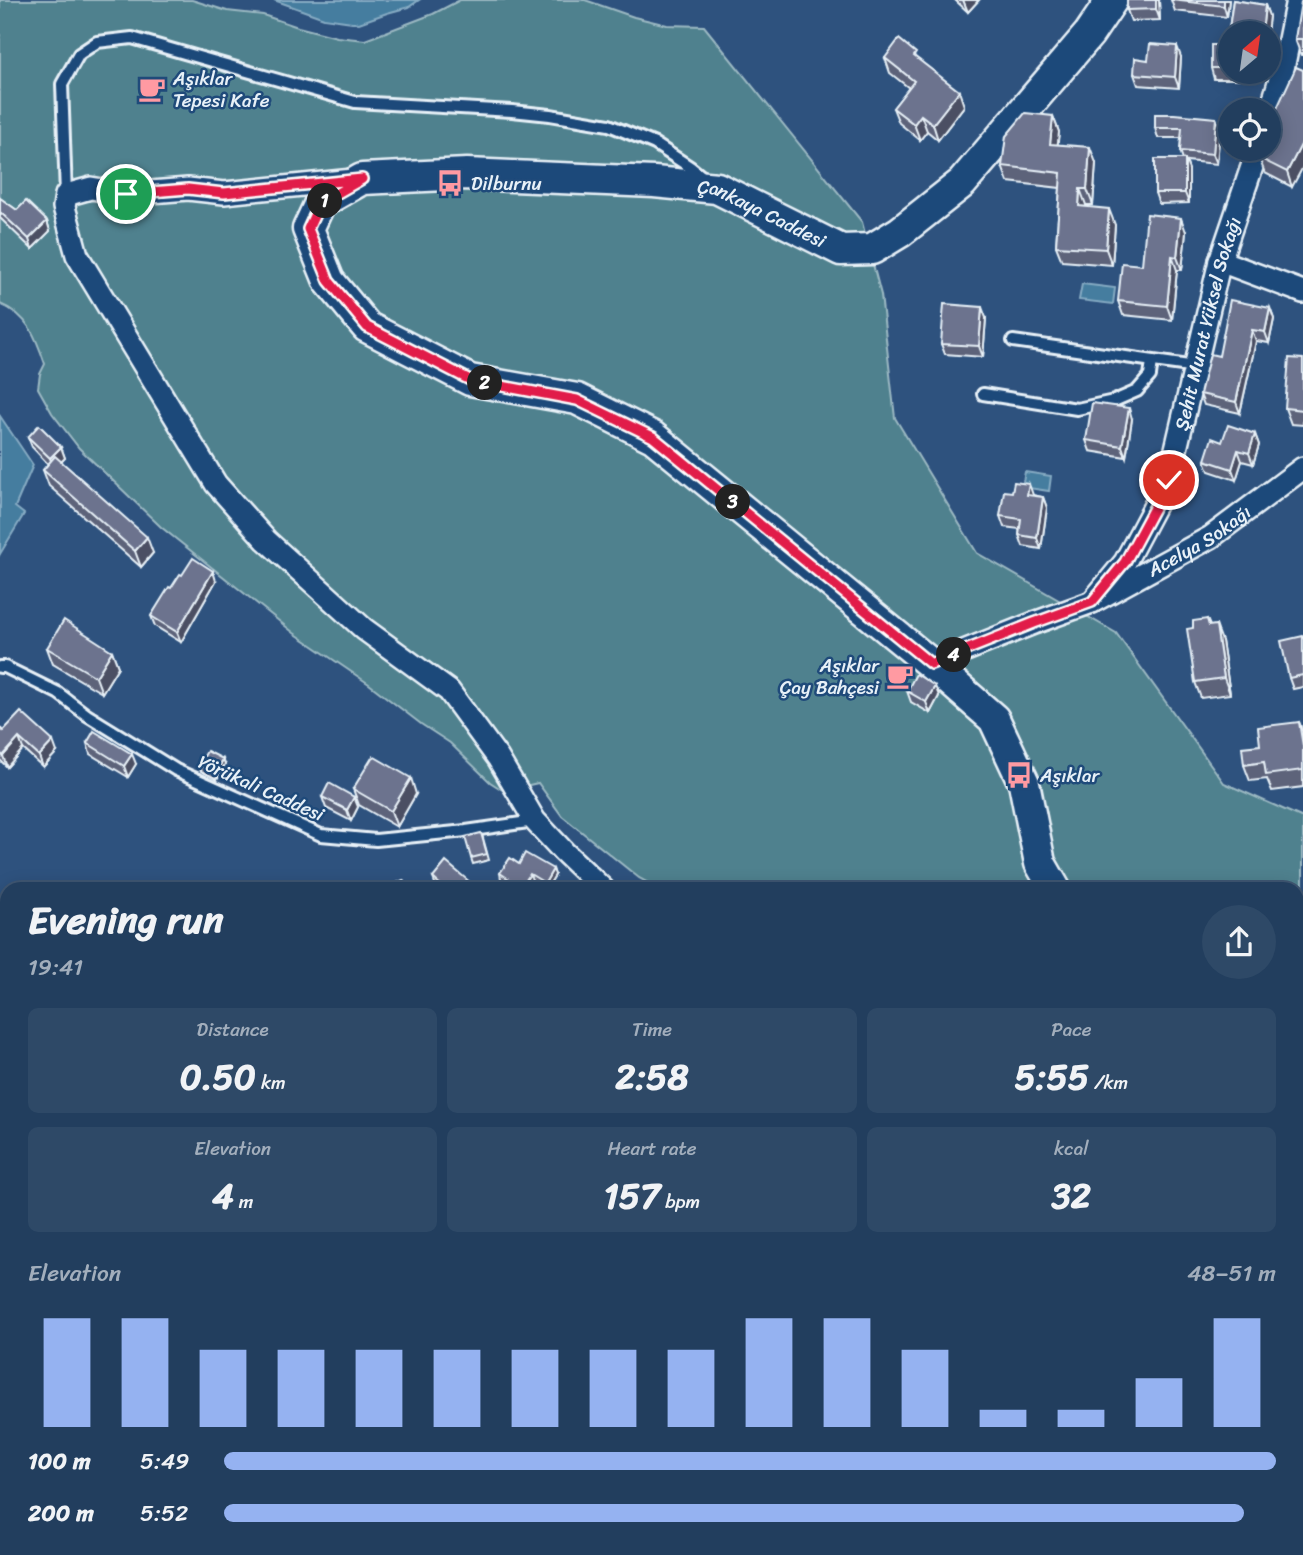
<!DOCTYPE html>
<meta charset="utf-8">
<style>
:root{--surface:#223e5e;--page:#2e4967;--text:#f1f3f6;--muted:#a2aebc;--line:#3f5773;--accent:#95b2f1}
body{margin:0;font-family:Sriracha,sans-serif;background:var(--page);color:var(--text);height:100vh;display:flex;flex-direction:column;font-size:26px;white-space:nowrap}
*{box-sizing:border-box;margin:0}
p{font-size:23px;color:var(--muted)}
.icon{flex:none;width:38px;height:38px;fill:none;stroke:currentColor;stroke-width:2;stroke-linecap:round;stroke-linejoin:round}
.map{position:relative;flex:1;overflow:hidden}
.drawer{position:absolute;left:0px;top:882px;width:1304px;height:674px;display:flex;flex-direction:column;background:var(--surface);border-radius:21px 21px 0 0;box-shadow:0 4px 18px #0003,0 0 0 2px var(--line)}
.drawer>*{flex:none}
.needle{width:46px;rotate:29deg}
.controls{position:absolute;left:1218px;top:21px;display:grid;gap:14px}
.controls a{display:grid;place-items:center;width:63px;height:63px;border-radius:50%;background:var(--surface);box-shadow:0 4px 18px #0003,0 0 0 2px var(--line);font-size:35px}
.pin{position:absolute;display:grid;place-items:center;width:60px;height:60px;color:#fff;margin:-30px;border:4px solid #fff;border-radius:50%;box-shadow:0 2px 7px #0007}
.km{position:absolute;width:35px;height:35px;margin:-18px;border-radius:50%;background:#222;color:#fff;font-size:19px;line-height:35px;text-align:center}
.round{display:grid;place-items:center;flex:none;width:74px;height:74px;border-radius:37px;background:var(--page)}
.summary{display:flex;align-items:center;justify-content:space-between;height:119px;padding:0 28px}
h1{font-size:38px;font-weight:800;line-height:52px}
.figures{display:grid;grid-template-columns:repeat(3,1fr);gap:10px;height:119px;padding:7px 28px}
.figures div{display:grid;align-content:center;border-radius:10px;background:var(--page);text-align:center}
.figures b{font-size:35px;font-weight:800}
.figures small{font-size:19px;font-weight:400}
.figures p{font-size:19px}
.chart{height:196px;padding:14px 28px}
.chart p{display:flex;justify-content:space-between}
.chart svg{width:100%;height:126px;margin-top:7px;stroke:var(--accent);stroke-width:6}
ul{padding:0 28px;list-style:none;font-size:23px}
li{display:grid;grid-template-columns:112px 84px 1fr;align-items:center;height:52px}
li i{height:18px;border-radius:9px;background:var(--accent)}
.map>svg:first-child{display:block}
</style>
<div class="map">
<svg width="1303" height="1555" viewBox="0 0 1303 1555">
<rect width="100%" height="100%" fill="#2e527e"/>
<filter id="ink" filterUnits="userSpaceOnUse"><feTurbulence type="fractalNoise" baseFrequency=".0143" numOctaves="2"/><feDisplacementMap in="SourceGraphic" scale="14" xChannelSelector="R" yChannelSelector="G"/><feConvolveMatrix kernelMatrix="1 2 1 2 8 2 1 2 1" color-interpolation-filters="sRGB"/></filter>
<g filter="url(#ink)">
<g fill="#4f818e" stroke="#9cb9c3" stroke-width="2">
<path d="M 0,0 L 192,0 L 227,11 L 263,15 L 298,27 L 337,37 L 365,40 L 433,14 L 460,0 L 585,0 L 634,17 L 667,25 L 704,26 L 862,222 L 881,295 L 895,418 L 977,553 L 1116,633 L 1224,783 L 1303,818 L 1303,1555 L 1060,1555 L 1064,1549 L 1297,1549 L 1297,889 L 659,889 L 639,878 L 562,816 L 538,783 L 504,791 L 490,782 L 450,743 L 421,724 L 369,684 L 294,633 L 161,527 L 79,448 L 52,413 L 38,388 L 40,374 L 45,364 C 36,337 28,315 0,304 Z"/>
<polygon points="15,1549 495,1549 507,1555 9,1555"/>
</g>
<g fill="#457d9f" stroke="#86abc3" stroke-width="2">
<polygon points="274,0 419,0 409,7 387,13 359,23 324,18"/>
<polygon points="1082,284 1115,288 1113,304 1079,300"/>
<polygon points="0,416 33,465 15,507 24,514 0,554"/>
<polygon points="1025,472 1051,476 1049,491 1022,487"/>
</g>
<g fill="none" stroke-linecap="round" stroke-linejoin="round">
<defs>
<g id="lane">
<polyline points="66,195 62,84 79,54 97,42 132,38 355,102 512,111 550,115 609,125 655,144 690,167 706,180"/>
<polyline points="1013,341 1196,367"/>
<polyline points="983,394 1077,409 1114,401 1137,391 1150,376 1152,361"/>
<polyline points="0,667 5,667 58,693 87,715 176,770 321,835 376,840 466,831 535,821"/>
</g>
<g id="street">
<polyline points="1269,115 1283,69 1297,0"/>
<polyline points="353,180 224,193 188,189 126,194 91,188 66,195 64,207 77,255 216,484 266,540 364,629 449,691 498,758 535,821 564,852 603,889"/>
<polyline points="1220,261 1303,292"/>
<path id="s1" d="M 1092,602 L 1125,562 L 1169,479 L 1220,261 L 1258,149"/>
<path id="s2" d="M 931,664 L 1034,623 L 1092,602 L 1211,537 L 1303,468"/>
<polyline points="0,1316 7,1318"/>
<polyline points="406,1549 420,1555"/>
<polyline points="1048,1549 1051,1555"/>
<polyline points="1129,1555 1135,1549"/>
</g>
<g id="secondary">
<path id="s3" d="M 1055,889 L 1040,863 L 1024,783 L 994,719 L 931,664 L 653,437 L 577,399 L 470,380 L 367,327 L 329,281 L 308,229 L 320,203 L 362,179 L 467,174 L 654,182 L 717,188 L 841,250 L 872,249 L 900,232 L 962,183 L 1089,34 L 1112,0"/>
<polyline points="1239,1555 1239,1549"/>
</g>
</defs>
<use href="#lane" stroke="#e8f1f8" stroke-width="16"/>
<use href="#street" stroke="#e8f1f8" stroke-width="26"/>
<use href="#secondary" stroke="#e8f1f8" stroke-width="35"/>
<use href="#lane" stroke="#1f4a7a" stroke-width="10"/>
<use href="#street" stroke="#1f4a7a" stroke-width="21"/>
<use href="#secondary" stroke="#1f4a7a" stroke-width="30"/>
</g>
<g fill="#5d637a" stroke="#e8f1f8" stroke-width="2">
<polygon points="955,0 979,0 968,12"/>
<polygon points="1127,0 1159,0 1160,20 1131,21 1127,10"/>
<polygon points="1171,0 1229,0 1227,17 1175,11"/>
<polygon points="1233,0 1265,5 1269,16 1267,33 1230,33 1230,72 1249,72 1249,79 1214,79 1211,68 1211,45 1227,45 1227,38 1229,39 1228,36"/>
<polygon points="1303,2 1303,55 1301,55 1295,39"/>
<polygon points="1181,57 1179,88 1138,85 1134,74 1148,60"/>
<polygon points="885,58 919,60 964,106 938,140 927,131 920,140 899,123 893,108 909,88 890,73"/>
<polygon points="1303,70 1292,187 1265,173 1259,158 1275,127 1272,119"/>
<polygon points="1053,116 1059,132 1057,145 1096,163 1093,205 1086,205 1086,207 1115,225 1112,265 1062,261 1056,246 1060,188 1008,182 1002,166"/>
<polygon points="1216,118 1220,128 1217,164 1186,161 1189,170 1189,203 1159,204 1155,193 1183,159 1180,151 1181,138 1158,138 1155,128"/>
<polygon points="0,198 17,210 47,221 50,231 32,249 0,218"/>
<polygon points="1186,232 1182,270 1177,270 1172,320 1123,315 1118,301 1142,265"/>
<polygon points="1270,308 1274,319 1269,343 1256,341 1240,413 1204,405 1200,394 1219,356"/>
<polygon points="986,318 983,357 945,354 941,344"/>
<polygon points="1303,359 1303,425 1291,424 1285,408"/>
<polygon points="1132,419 1126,457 1090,451 1086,440"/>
<polygon points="1255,434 1259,445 1253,464 1242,461 1236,480 1209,471 1205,460"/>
<polygon points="28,437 61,447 65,458 61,462 153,553 141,567 49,486 43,470 48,464 32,447"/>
<polygon points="1033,495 1043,497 1047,508 1041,549 1023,546 1019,535 1020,529 1004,527 1000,516"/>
<polygon points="182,575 216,581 181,642 155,626 151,616 171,588"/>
<polygon points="1207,619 1210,626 1222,641 1230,694 1201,698 1195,682 1193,628"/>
<polygon points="1303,636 1303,687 1293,689 1289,678"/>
<polygon points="47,648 112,651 118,667 102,693 53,664"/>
<polygon points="907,691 939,696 930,713 911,702"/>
<polygon points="1299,722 1303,732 1303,787 1272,791 1267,779 1250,781 1244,765 1260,745"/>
<polygon points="0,728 3,731 57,752 43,767 23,749 7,767 0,760"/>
<polygon points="87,743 136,764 128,777 90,754"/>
<polygon points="225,764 217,779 201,771 199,765"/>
<polygon points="353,789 416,794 397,827 359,805"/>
<polygon points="322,797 358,807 351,821 326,808"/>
<polygon points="483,838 489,860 473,864 471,858"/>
<polygon points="519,864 553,869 555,875 547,888 532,880 526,889 518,889 501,879 500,873"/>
<polygon points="433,878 473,889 437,889"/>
<polygon points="7,1370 7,1421 0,1405"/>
</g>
<g fill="#4c5063" stroke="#e8f1f8" stroke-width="2">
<polygon points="963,0 979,0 968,12"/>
<polygon points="1156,0 1159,0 1159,2 1160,20 1156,9"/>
<polygon points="1224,0 1229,0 1227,17 1224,6"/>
<polygon points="1265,5 1269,16 1267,33 1262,33"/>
<polygon points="1177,46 1181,57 1179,88 1175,77"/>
<polygon points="959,91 964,106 938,140 933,124"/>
<polygon points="921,115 927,131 920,140 914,124"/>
<polygon points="1053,116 1059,132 1056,160 1050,144"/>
<polygon points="1216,118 1220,128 1217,164 1213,154"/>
<polygon points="1303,141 1303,167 1292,187 1287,172"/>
<polygon points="1090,147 1096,163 1093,205 1087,189"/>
<polygon points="1185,159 1189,170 1189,203 1185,193"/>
<polygon points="1080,189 1086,205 1085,222 1079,206"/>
<polygon points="1109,209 1115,225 1112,265 1106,249"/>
<polygon points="1181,218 1186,232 1182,270 1177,257"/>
<polygon points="47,221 50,231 32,249 29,239"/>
<polygon points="1172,256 1177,270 1172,320 1167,306"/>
<polygon points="982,307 986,318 983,357 979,346"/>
<polygon points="1270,308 1274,319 1269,343 1265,332"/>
<polygon points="1252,330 1256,341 1240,413 1236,402"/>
<polygon points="1129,408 1132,419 1126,457 1122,446"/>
<polygon points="1255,434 1259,445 1253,464 1249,453"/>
<polygon points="61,447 65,458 54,469 50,458"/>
<polygon points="1238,450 1242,461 1236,480 1232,469"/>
<polygon points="1029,484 1033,495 1031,505 1027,495"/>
<polygon points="1043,497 1047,508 1041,549 1037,538"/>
<polygon points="147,537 153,553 141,567 135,551"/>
<polygon points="213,571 216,581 181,642 177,632"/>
<polygon points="1216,625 1222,641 1230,694 1224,678"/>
<polygon points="112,651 118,667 102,693 96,677"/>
<polygon points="935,686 939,696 930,713 926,702"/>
<polygon points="1299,722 1303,732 1303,747"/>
<polygon points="19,738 23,749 7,767 3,756"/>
<polygon points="53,741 57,752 43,767 39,756"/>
<polygon points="132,754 136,764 128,777 124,766"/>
<polygon points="223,759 225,764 217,779 216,774"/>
<polygon points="411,778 416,794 397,827 391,811"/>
<polygon points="354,797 358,807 351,821 347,810"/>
<polygon points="553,869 555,875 547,888 545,883"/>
<polygon points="530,874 532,880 526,889 522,889 521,887"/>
<polygon points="471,883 473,889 466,889"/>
<polygon points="190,1549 192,1549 194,1555 189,1555"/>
</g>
<g fill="#6c738e" stroke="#e8f1f8" stroke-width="2">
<polygon points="1127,0 1156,0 1156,9 1127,10"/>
<polygon points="1171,0 1224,0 1224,6"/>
<polygon points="1233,0 1265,5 1262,33 1230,33 1230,36 1228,36"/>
<polygon points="1301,2 1303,2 1303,39 1295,39"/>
<polygon points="1227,38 1230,40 1230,68 1211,68 1211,45 1227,45"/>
<polygon points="899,39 916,53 914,56 959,91 933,124 921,115 914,124 893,108 914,81 885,58"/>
<polygon points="1150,44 1177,46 1175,77 1134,74 1135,58 1148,60"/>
<polygon points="1296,67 1303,70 1303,141 1287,172 1259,158 1264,149 1269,149 1269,140 1278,122 1272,119"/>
<polygon points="1025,113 1053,116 1050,144 1090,147 1087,189 1080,189 1079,206 1109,209 1106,249 1056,246 1061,173 1002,166 1006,136"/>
<polygon points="1155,114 1174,114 1216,118 1213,154 1180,151 1182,128 1155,128"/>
<rect x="1155" y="159" width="30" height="34"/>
<polygon points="0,198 17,210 26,201 47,221 29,239 0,212"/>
<polygon points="1147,214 1181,218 1177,257 1172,256 1167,306 1118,301 1122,263 1142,265"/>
<polygon points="1230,300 1270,308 1265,332 1252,330 1236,402 1200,394 1210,354 1219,356"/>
<polygon points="944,304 982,307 979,346 941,344"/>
<polygon points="1289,358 1303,359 1303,410 1285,408"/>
<polygon points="1092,403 1129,408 1122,446 1086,440"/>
<polygon points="39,425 61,447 50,458 28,437"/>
<polygon points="1228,425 1255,434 1249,453 1238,450 1232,469 1205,460 1212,438 1222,442"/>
<polygon points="55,456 147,537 135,551 43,470"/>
<polygon points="1014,482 1029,484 1027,495 1043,497 1037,538 1019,535 1021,519 1000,516 1004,491 1012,492"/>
<polygon points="193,558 213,571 177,632 151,616 169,587 171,588 180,574 182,575"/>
<polygon points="1207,619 1209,626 1216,625 1224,678 1195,682 1187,629 1193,628 1193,621"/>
<polygon points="64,620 112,651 96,677 47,648"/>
<polygon points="1303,636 1303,675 1289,678 1281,641"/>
<polygon points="916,674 935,686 926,702 907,691"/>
<polygon points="21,712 53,741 39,756 19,738 3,756 0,753 0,728 3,731"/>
<polygon points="1299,722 1303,746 1303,770 1266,775 1264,762 1244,765 1242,747 1260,745 1258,727"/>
<polygon points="94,731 132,754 124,766 87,743"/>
<polygon points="207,751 223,759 216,774 199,765"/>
<polygon points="373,756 411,778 391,811 353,789"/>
<polygon points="329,783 354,797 347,810 322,797"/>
<polygon points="481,833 487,854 471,858 465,837"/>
<polygon points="525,853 553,869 545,883 530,874 521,887 500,873 510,858 519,864"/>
<polygon points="446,862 471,883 466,889 445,889 433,878"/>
<polygon points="403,880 408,889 386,889 386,888"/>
<polygon points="7,1370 7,1406 0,1405"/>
<polygon points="140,1549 190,1549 189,1555 139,1555"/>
<polygon points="726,1549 747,1549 758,1555 723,1555"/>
</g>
</g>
<g fill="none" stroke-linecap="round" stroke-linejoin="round" filter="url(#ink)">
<defs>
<polyline id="route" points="126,194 188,189 224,193 362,179 320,203 308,229 329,281 367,327 470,380 577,400 653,437 931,664 1034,623 1092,602 1125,562 1169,480"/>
</defs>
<use href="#route" stroke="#fff" stroke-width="14"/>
<use href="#route" stroke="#e11d48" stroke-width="9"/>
</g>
<defs>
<symbol id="cafe-bare" viewBox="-9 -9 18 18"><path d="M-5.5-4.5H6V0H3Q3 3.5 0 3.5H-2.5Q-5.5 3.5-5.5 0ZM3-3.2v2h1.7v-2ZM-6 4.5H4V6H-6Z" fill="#ff9aa2" stroke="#1f4a7a" stroke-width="2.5" paint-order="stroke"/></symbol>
<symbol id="bus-bare" viewBox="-9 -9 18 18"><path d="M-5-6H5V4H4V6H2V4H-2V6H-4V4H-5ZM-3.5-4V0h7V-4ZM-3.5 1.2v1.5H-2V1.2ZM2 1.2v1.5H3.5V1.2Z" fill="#ff9aa2" stroke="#1f4a7a" stroke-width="2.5" paint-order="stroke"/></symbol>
</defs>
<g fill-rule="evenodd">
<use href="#cafe-bare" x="133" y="70" width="38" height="38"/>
<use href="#bus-bare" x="431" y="164" width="38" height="38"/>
<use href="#cafe-bare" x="881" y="657" width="38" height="38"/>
<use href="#bus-bare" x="1000" y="756" width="38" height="38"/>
</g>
<g text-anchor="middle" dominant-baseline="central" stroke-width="5" stroke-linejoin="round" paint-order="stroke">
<g font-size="19" fill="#e8f1f8" stroke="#1f4a7a" text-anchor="start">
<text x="173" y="78">Aşıklar<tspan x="173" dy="22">Tepesi Kafe</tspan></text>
<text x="471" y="183">Dilburnu</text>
<text x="879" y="665" text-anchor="end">Aşıklar<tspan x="879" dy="22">Çay Bahçesi</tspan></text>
<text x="1040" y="775">Aşıklar</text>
</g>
<g font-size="19" fill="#e8f1f8" stroke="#1f4a7a">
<text stroke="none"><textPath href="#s3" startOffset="1533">Çankaya Caddesi</textPath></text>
<text stroke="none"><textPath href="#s1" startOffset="306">Şehit Murat Yüksel Sokağı</textPath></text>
<text stroke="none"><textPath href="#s2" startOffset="296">Acelya Sokağı</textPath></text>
<text transform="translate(261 788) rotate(24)">Yörükali Caddesi</text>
</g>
</g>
</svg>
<div class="controls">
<a><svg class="needle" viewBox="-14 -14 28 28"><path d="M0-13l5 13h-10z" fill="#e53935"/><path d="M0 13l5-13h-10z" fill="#a2aebc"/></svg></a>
<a><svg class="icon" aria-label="locate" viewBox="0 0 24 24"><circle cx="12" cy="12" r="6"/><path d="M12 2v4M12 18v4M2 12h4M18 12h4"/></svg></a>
</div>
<div class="pin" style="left:126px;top:194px;background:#1e9e55"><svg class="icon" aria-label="arrive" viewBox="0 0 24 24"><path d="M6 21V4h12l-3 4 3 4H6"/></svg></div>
<div class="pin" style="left:1169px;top:480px;background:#d93025"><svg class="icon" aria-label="check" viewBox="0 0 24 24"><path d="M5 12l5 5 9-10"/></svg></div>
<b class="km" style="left:325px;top:201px">1</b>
<b class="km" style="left:485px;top:383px">2</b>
<b class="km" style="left:733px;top:502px">3</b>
<b class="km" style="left:954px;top:655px">4</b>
<section class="drawer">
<div class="summary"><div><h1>Evening run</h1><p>19:41</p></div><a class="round"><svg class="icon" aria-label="share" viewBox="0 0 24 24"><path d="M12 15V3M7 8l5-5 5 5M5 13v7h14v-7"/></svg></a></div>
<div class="figures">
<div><p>Distance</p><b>0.50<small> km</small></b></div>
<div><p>Time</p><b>2:58</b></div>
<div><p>Pace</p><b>5:55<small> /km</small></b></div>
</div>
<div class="figures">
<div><p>Elevation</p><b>4<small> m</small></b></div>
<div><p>Heart rate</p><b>157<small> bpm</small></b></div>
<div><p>kcal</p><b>32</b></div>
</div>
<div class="chart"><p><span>Elevation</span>48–51 m</p>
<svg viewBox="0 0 160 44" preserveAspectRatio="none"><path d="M5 44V6M15 44V6M25 44V17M35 44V17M45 44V17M55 44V17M65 44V17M75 44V17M85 44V17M95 44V6M105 44V6M115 44V17M125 44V38M135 44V38M145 44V27M155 44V6"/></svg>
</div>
<ul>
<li><b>100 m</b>5:49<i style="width:100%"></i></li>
<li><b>200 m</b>5:52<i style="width:97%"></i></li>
</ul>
</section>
</div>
